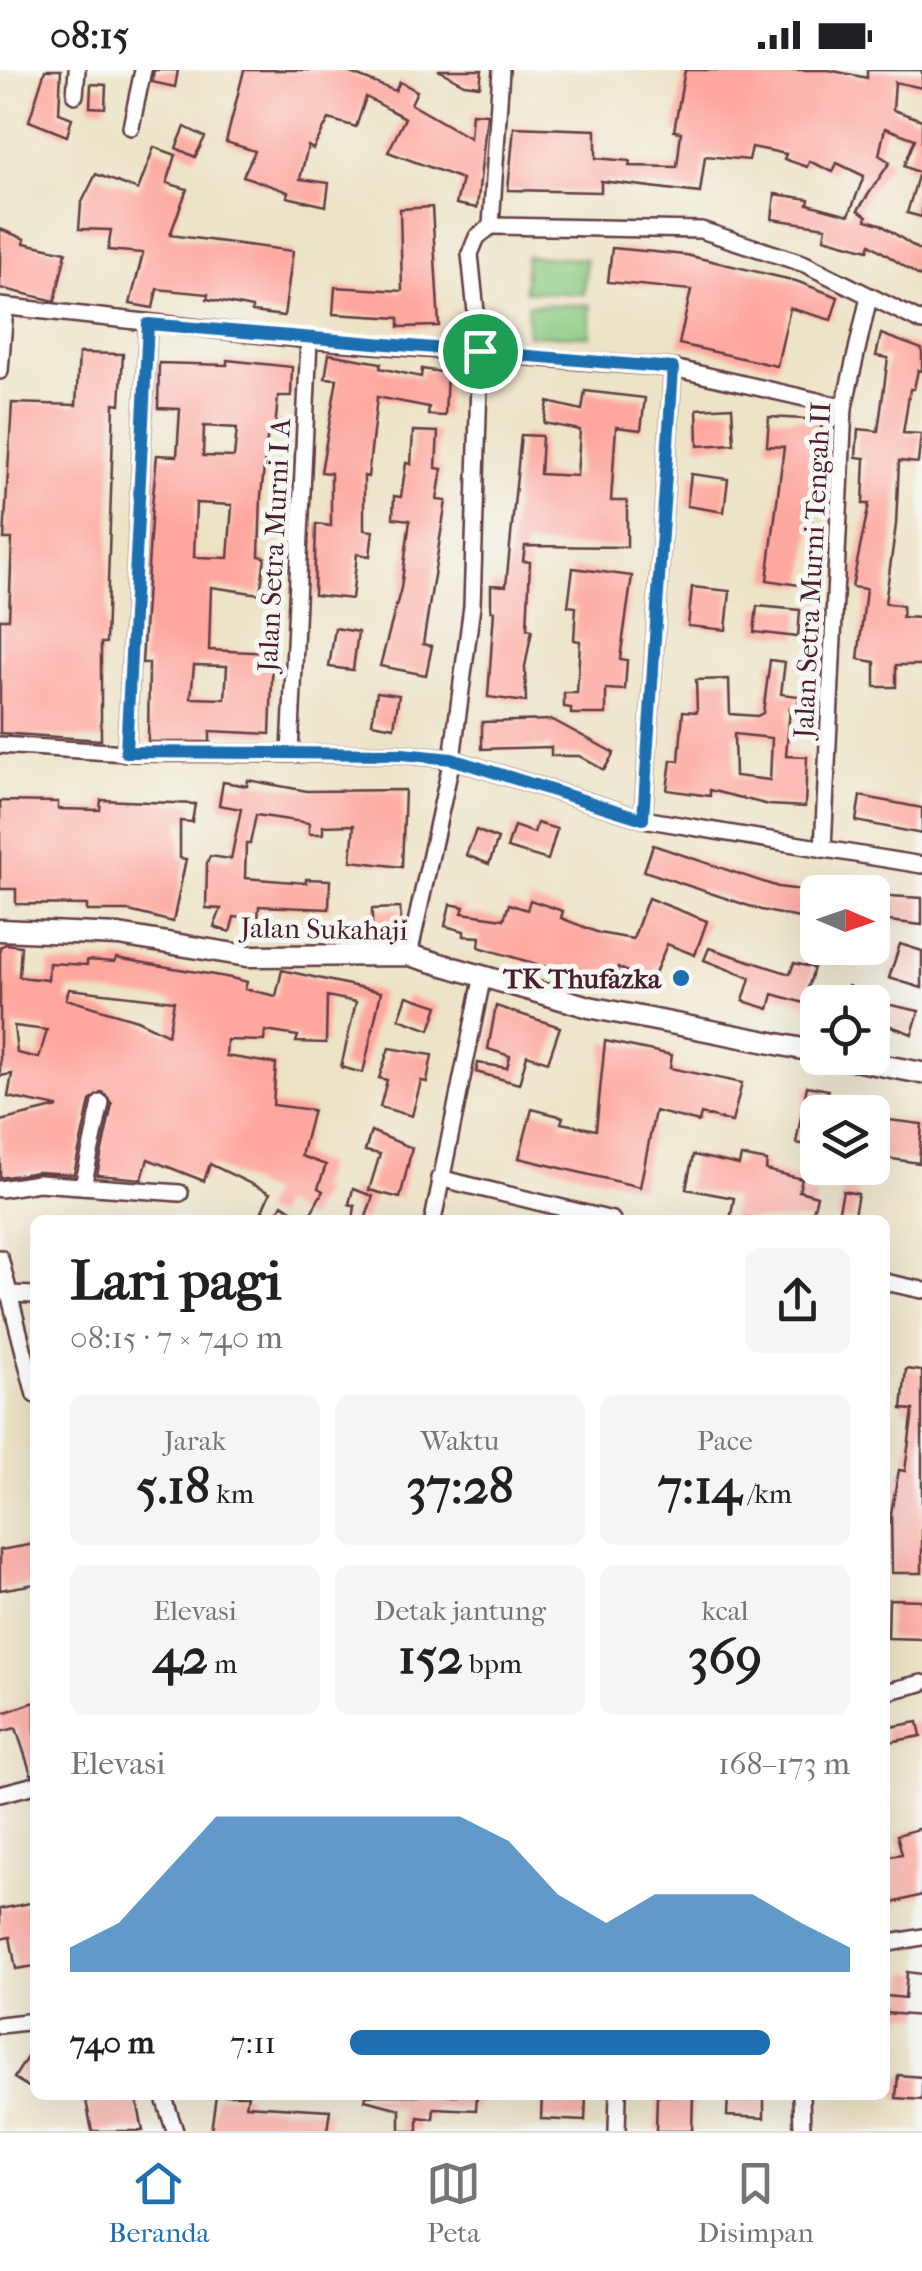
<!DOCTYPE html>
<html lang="id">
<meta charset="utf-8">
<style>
:root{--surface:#fff;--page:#f6f6f6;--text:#202124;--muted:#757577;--line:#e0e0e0;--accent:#1f6fb2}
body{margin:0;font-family:"IM FELL French Canon",serif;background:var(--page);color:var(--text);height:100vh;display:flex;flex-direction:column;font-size:38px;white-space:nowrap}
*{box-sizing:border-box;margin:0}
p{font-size:32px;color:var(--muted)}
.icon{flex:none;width:55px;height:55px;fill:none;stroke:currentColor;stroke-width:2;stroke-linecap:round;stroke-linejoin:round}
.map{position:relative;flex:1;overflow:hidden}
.drawer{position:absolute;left:30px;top:1145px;width:860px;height:885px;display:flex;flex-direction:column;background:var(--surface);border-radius:15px;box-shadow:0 10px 40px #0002}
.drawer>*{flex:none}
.needle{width:65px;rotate:92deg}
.tools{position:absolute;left:800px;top:805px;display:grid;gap:20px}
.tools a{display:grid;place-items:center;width:90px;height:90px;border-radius:15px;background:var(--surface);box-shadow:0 10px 40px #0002;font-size:50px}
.pin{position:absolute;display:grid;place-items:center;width:85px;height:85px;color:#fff;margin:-42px;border:5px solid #fff;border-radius:50%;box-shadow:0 2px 10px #0007}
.round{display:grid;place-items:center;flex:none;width:105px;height:105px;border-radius:15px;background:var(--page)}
.head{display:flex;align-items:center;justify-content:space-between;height:170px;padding:0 40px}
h1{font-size:55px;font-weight:700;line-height:75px}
.metrics{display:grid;grid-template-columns:repeat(3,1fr);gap:15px;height:170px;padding:10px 40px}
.metrics div{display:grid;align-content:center;border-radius:15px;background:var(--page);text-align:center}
.metrics b{font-size:50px;font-weight:700}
.metrics small{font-size:28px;font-weight:400}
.metrics p{font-size:28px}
.chart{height:280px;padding:20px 40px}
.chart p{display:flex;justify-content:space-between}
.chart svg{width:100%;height:180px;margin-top:10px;fill:var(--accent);opacity:.7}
ul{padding:0 40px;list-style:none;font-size:32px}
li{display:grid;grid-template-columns:160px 120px 1fr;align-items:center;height:75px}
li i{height:25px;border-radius:12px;background:var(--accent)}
.status{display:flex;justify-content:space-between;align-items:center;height:70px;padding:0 50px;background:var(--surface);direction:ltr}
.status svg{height:28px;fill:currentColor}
.menu{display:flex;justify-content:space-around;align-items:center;height:140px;border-top:2px solid var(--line);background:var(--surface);font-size:28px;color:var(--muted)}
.menu a{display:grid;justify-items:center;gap:5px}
.menu .current{color:var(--accent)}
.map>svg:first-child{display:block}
</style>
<div class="status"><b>08:15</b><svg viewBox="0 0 49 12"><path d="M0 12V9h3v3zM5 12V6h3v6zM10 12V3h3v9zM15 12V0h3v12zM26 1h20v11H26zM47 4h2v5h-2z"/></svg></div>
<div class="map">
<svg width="922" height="2061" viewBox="0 0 922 2061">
<rect width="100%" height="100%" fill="#f6f6f2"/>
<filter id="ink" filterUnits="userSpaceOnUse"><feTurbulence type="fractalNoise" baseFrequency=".01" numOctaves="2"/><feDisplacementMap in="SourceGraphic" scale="20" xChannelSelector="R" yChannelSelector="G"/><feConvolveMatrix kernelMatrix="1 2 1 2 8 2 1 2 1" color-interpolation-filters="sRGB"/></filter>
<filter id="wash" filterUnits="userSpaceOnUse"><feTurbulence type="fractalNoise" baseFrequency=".0048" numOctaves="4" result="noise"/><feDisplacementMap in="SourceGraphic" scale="40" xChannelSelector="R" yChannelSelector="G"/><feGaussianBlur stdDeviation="2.25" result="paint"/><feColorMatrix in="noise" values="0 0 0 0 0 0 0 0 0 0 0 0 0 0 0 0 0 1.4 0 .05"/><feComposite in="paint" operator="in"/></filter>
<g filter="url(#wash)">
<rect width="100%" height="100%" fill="#ede3c6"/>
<g fill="#8bcb82" stroke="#6a7556" stroke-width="2.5">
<polygon points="526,186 586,189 584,224 525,221"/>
<polygon points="528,235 590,235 590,266 527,265"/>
</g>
<g id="blocks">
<g fill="#fea79f" fill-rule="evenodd">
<polygon points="45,0 61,0 59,43 72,48 67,66 29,51"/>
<polygon points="154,0 178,0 175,17 152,12"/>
<polygon points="244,0 343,0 395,21 400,12 417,21 411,34 470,68 472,43 487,44 477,138 456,134 462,109 388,82 405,48 366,27 356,57 329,49 313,79 308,76 300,109 329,113 326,136 287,127 288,122 243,106 255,81 226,72"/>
<polygon points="438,0 482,0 480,16 464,14"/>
<polygon points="685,0 829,0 867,8 867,0 922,0 922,18 895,12 893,40 922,50 922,104 904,96 915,69 885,58 879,85 890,92 858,140 867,146 866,150 880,154 922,182 922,208 870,174 868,180 824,168 826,157 772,149 775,124 809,129 808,134 849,145 864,106 837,93 833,102 809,91 807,97 784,89 786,84 752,77 749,90 705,86 700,123 601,111 601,122 508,120 514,57 596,60 596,88 630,91 629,96 677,97 681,62 674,61"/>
<polygon points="91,14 106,15 105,38 90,37"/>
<polygon points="185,57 205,67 195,87 176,78"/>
<polygon points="154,77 176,85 167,113 187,119 170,165 293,181 284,246 252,242 252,238 207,229 208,224 157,219 153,238 130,234 143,183 108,180 111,160 79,159 81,134 96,104 138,120"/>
<polygon points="918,106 922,106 922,147 907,143"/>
<polygon points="432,137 439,256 399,257 399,248 333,244 335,217 402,221 400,139"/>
<polygon points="0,159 25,169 24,173 66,182 55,231 0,218"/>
<polygon points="612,178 686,185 796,211 838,227 831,250 790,238 777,296 679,274 691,220 608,212"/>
<polygon points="881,264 922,279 922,301 918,300 914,319 910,319 903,363 921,364 918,393 899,391 896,455 885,533 903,536 902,547 922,548 922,595 896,595 896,617 875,617 875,592 858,589 866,519 852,517 869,434 863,434 865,388 856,387 858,359 878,361 888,288 876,286"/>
<polygon points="79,283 123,284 120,334 114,333 106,573 101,573 101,670 0,663 0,549 9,549 12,469 4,469 12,333 76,335"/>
<polygon points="329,284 381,293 380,298 421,307 422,299 447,303 445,346 428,345 429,337 377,327 368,407 364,406 364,460 373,461 370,486 357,484 352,529 314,525 316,454 331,456 331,403 321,402 337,309 325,308"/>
<path d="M 227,290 L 292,297 L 291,326 L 278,326 L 275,361 L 268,360 L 261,426 L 259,486 L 265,487 L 260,524 L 211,517 L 209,580 L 273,583 L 270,664 L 210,661 L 210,672 L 148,672 L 149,593 L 142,593 L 152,435 L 157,385 L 177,386 L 180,339 L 158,338 L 159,293 L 227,295 ZM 204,356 L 237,358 L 234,387 L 203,386 ZM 196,433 L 232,435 L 228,488 L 194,487 ZM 194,595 L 227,596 L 225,629 L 191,628 Z"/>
<polygon points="585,321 645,328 641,360 616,357 611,431 627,431 627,477 525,476 523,491 530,492 527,559 532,560 525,597 526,632 488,627 494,541 491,541 491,515 506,516 521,365 542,366 540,404 577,406 580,360 544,353 548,332 582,340"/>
<polygon points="732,337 734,374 698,376 697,339"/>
<polygon points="769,347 822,350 805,516 767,510 784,377 767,376"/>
<polygon points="413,361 438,362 436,398 442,399 437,430 446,431 423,574 432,576 426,605 380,596 401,518 410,450 393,448 394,426 401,427 406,393 411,394"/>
<polygon points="691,404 728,409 724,442 687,436"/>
<polygon points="573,498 632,506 620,589 627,590 625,620 606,619 606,644 571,644 571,638 564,637 564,623 577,623 580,571 574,570 576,537 568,536"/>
<polygon points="692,517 730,521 726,560 688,556"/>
<polygon points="757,536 800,540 798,567 754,562"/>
<polygon points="335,558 358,562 353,600 329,597"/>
<path d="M 770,590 L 785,592 L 781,624 L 799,626 L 797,639 L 790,638 L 786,686 L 807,687 L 805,737 L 769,735 L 710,720 L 710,726 L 667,720 L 671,690 L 679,691 L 683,641 L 697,642 L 696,610 L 729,609 L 730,644 L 757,646 L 763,643 ZM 734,664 L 772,668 L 770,710 L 735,706 Z"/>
<polygon points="377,622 399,625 394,657 372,653"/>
<polygon points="553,650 614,683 604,700 579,686 551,686 551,677 482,679 482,652"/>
<polygon points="248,710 307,721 405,720 402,797 351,791 354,755 323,756 323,764 309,764 309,753 256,745 250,774 246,774 245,808 306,813 306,809 330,810 329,839 259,836 258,849 234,847 230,862 214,857 221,839 206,838 207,793 210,786 231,789 241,739 219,735 223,712 247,716"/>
<polygon points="860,726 922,738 922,764 856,751"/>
<polygon points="101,730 195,734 192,752 180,751 180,788 186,789 173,852 129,841 87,841 87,835 16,834 16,819 0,819 0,731 58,732 58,739 100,740"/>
<polygon points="537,753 557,759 548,790 507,778 514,756 534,763"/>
<polygon points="476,760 498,769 489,794 466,785"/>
<polygon points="653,775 778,817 818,822 818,852 761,840 644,801"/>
<polygon points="872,825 922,828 922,855 872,849"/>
<polygon points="648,828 707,851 695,885 667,874 651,913 618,897 615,910 563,902 479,877 480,867 464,866 464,861 445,856 450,834 464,837 462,843 504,849 509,834 527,840 530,830 563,841 561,848 599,863 633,869"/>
<polygon points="400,838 401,860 372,861 372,839"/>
<path d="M 6,874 L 21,876 L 19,907 L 48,910 L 49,893 L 87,895 L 87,890 L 115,892 L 116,888 L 231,908 L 247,912 L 245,919 L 276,926 L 282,900 L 381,922 L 363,1003 L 341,997 L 356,932 L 327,926 L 326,973 L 296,972 L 298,966 L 265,961 L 264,971 L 227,970 L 226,986 L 276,994 L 273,1035 L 313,1040 L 301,1086 L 326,1095 L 318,1118 L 323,1121 L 307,1150 L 282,1134 L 275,1147 L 262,1141 L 270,1123 L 210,1094 L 204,1111 L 148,1089 L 142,1109 L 97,1105 L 112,1034 L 102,1022 L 90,1031 L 74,1104 L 37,1102 L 0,1108 L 0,1051 L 58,1037 L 8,1027 L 12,1004 L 0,1006 L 0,877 ZM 69,919 L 174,931 L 168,965 L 137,950 L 66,929 ZM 14,956 L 47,960 L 39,988 L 17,983 Z"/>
<polygon points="900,874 922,881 922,918 889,908"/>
<polygon points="709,878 790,904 794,893 814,898 808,918 844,926 848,916 864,922 860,932 818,932 818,937 773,924 769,939 743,931 750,908 704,890"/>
<polygon points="823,878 845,878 841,896 820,891"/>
<polygon points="407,926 438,936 430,960 399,949"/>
<polygon points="872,931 919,941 912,964 872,949"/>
<polygon points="496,936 560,957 548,992 527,985 519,1014 476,1002 478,993 507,998 510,986 488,979"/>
<polygon points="605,971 672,985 670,998 742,1013 732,1052 701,1044 699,1052 655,1041 640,1117 519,1088 532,1039 563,1047 561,1053 596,1060"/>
<polygon points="389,978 432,985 427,1012 421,1011 412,1046 380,1037 387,1010 379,1008"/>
<polygon points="807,1016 828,1020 824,1042 818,1042 818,1077 796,1073"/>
<polygon points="872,1048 922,1054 919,1093 872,1086"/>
<polygon points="371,1061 412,1078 400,1128 369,1120 380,1084 365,1081"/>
<polygon points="693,1085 739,1095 741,1086 767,1091 766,1100 802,1109 799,1121 817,1126 811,1150 730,1150 734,1128 686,1119"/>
<polygon points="353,1119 373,1126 365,1150 353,1150 355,1136 349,1134"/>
<polygon points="843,1121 858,1124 853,1150 837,1150"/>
<polygon points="906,1299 922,1301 922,1503 892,1503 891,1443 899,1400 905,1401 913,1340 902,1339"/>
<polygon points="35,1474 35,1514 0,1520 0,1480"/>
<polygon points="889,1529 922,1530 922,1569 888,1568"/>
<polygon points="35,1632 35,1704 31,1704 16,1658 0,1662 0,1644"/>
<polygon points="918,1652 921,1666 885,1673 885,1658"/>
<polygon points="922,1758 922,1825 885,1835 885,1787 902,1784 897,1765"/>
<polygon points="35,1832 35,1896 16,1899 10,1867 0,1869 0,1839"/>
<polygon points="907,1902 922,1904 922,1946 885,1943 885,1926 905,1928"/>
<polygon points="35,1974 35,2021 14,2008"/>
<polygon points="898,2005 922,2007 922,2030 896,2028"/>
<polygon points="85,2025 136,2025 143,2061 92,2061"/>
<polygon points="216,2025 248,2025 246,2035 330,2040 327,2061 211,2061"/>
<polygon points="366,2025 477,2025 476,2040 434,2038 433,2049 418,2047 418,2061 400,2061 400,2039 365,2030"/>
<polygon points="542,2025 586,2025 585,2051 541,2049"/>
<polygon points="657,2025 693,2025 692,2061 656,2061"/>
<polygon points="728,2025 764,2025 764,2048 727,2046"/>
</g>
</g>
</g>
<g filter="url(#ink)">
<use href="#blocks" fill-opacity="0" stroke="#623c42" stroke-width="2.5"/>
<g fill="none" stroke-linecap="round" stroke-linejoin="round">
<defs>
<g id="minor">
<polyline points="75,25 77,0"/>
<polyline points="131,57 143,0"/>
<polyline points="491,156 701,160 805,194 922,252"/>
<polyline points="0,236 309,270 673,298 844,337"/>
<polyline points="0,301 5,238"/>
<polyline points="0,675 126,683 401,684 452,689 643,749 922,795"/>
<polyline points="126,683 148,254"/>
<polyline points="290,683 309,270"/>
<polyline points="643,749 673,298"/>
<polyline points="823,779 844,337 869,227"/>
<polyline points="409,885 452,689 472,536 480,281 470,184 477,167 491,156 501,0"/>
<polyline points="439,1108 612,1150"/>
<polyline points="83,1116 101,1033"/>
<polyline points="0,1119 38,1113 180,1123"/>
<polyline points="433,1150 483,905"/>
<polyline points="0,1188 35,1325"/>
<polyline points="885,1212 922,1220"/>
<polyline points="9,1224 35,1225"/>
<polyline points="885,1622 922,1613"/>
<polyline points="0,1724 35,1715"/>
<polyline points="885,1874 922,1867"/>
<polyline points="0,1955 35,1951"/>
<polyline points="163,2025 175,2061"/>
<polyline points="801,2025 802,2061"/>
<polyline points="617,2061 618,2025"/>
</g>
<g id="tertiary">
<polyline points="0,860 119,865 247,886 409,885 589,937 818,982"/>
<polyline points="843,988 922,1003"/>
</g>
</defs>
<use href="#minor" stroke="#623c42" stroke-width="20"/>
<use href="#tertiary" stroke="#623c42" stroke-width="25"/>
<use href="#minor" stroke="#fff" stroke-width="15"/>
<use href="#tertiary" stroke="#fff" stroke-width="20"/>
</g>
</g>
<g fill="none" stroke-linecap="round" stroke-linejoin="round" filter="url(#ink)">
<defs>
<polygon id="route" points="148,254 673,298 643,749 452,689 402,684 126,682"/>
</defs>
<use href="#route" stroke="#fff" stroke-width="20"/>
<use href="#route" stroke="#1f6fb2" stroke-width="12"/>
</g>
<circle fill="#1f6fb2" stroke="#f6f6f2" stroke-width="4" cx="681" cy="908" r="10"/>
<g text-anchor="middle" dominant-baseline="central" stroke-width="10" stroke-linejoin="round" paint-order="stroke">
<g font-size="28" fill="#4a1f2b" stroke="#f6f6f2">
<text transform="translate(274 475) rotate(-87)">Jalan Setra Murni I A</text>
<text transform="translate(812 500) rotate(-87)">Jalan Setra Murni Tengah II</text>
<text transform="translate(324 859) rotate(1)">Jalan Sukahaji</text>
</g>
<g font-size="28" font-weight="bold" fill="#4a1f2b" stroke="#f6f6f2" text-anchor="end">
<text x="661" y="908">TK Thufazka</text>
</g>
</g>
</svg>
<div class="tools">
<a><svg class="needle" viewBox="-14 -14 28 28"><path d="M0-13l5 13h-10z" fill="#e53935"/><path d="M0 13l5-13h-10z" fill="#757577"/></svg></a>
<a><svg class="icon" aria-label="locate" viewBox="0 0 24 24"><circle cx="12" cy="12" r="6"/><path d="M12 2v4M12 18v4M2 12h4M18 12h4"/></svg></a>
<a><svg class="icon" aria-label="layers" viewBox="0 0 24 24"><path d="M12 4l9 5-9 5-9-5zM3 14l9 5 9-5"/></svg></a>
</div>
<div class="pin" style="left:480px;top:281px;background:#1e9e55"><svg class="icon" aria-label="arrive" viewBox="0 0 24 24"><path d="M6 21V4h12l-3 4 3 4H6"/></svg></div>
<section class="drawer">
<div class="head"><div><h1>Lari pagi</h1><p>08:15 · 7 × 740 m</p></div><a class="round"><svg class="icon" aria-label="share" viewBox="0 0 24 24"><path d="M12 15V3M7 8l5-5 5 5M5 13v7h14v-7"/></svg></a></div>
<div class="metrics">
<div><p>Jarak</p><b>5.18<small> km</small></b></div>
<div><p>Waktu</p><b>37:28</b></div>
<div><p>Pace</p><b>7:14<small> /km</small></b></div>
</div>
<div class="metrics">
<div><p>Elevasi</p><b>42<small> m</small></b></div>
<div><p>Detak jantung</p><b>152<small> bpm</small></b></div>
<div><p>kcal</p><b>369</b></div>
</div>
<div class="chart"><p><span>Elevasi</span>168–173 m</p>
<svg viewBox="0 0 160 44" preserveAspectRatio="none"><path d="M0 44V38L10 32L20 19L30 6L40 6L50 6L60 6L70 6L80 6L90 12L100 25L110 32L120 25L130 25L140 25L150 32L160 38V44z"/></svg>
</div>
<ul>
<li><b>740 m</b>7:11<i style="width:84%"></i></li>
</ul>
</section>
</div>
<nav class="menu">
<a class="current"><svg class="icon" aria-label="home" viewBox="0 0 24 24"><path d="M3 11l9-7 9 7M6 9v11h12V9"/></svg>Beranda</a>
<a><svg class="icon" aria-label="map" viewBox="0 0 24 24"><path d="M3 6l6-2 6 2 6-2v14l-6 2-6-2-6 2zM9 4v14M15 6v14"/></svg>Peta</a>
<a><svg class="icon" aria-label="saved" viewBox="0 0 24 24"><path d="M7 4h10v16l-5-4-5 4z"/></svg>Disimpan</a>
</nav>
